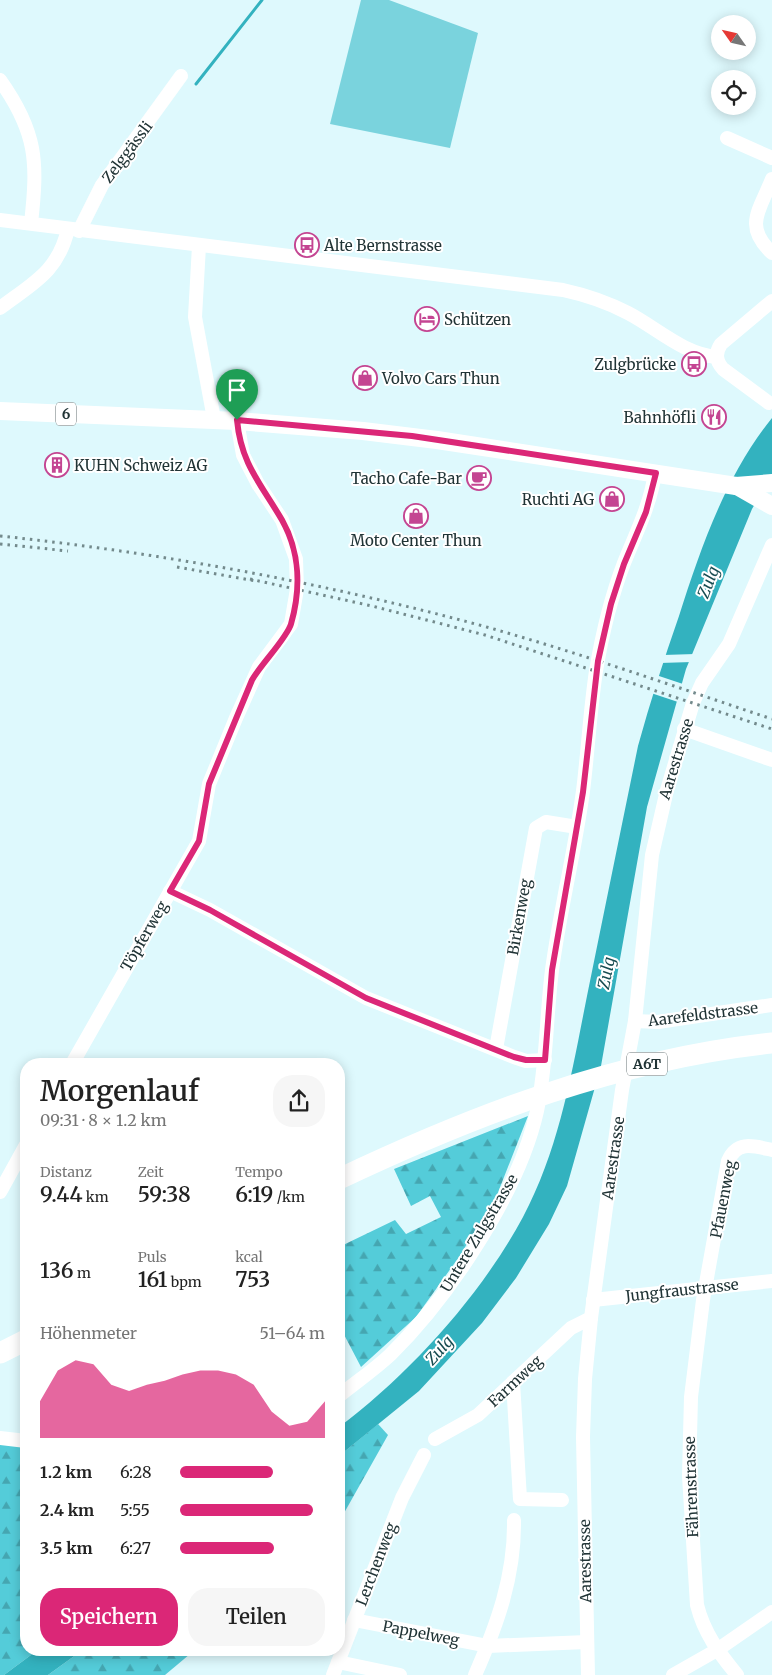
<!DOCTYPE html>
<html lang="de">
<meta charset="utf-8">
<style>
:root{--surface:#fff;--page:#f6f6f6;--text:#222;--muted:#767676;--accent:#db2777}
body{margin:0;font-family:Merriweather,serif;background:var(--page);color:var(--text);height:100vh;display:flex;flex-direction:column;font-size:19px;white-space:nowrap}
*{box-sizing:border-box;margin:0}
p{font-size:16px;color:var(--muted)}
.icon{flex:none;width:28px;height:28px;fill:none;stroke:currentColor;stroke-width:2;stroke-linecap:round;stroke-linejoin:round}
.map{position:relative;flex:1;overflow:hidden}
.drawer{position:absolute;left:20px;top:1058px;width:325px;height:598px;display:flex;flex-direction:column;background:var(--surface);border-radius:20px;box-shadow:0 2px 12px #0003}
.drawer>*{flex:none}
.needle{width:32px;rotate:304deg}
.fabs{position:absolute;left:711px;top:15px;display:grid;gap:10px}
.fabs a{display:grid;place-items:center;width:45px;height:45px;border-radius:50%;background:var(--surface);box-shadow:0 2px 12px #0003;font-size:25px}
.pin{position:absolute;display:grid;place-items:center;width:42px;height:42px;color:#fff;margin:-51px -21px;border-radius:50% 50% 50% 0;rotate:-45deg;box-shadow:0 0 5px #0007}
.pin .icon{rotate:45deg}
.round{display:grid;place-items:center;flex:none;width:52px;height:52px;border-radius:20px;background:var(--page)}
.head{display:flex;align-items:center;justify-content:space-between;height:85px;padding:0 20px}
h1{font-size:28px;font-weight:600;line-height:38px}
.metrics{display:grid;grid-template-columns:repeat(3,1fr);gap:8px;height:85px;padding:5px 20px}
.metrics div{display:grid;align-content:center}
.metrics b{font-size:21px;font-weight:600}
.metrics small{font-size:14px;font-weight:400}
.metrics p{font-size:14px}
.chart{height:140px;padding:10px 20px}
.chart p{display:flex;justify-content:space-between}
.chart svg{width:100%;height:90px;margin-top:5px;fill:var(--accent);opacity:.7}
.cta{display:flex;gap:10px;margin-top:auto;padding:10px 20px}
.cta a{flex:1;height:58px;border-radius:20px;background:var(--accent);color:#fff;font-size:20px;font-weight:600;line-height:58px;text-align:center}
.cta a+a{background:var(--page);color:var(--text)}
ul{padding:0 20px;list-style:none;font-size:16px}
li{display:grid;grid-template-columns:80px 60px 1fr;align-items:center;height:38px}
li i{height:12px;border-radius:6px;background:var(--accent)}
.map>svg:first-child{display:block}
</style>
<div class="map">
<svg width="772" height="1675" viewBox="0 0 772 1675">
<defs>
<pattern id="forest-firs" width="22" height="20" patternUnits="userSpaceOnUse" patternTransform="scale(1.25)"><rect width="22" height="20" fill="#54ccd9"/><path d="M5 1l3.5 6h-7zM16 11l3.5 6h-7z" fill="#45a6b1"/></pattern>
</defs>
<rect width="100%" height="100%" fill="#def9fd"/>
<g fill="url(#forest-firs)">
<polygon points="528,1116 497,1195 459,1257 416,1317 361,1367 339,1325 339,1247 395,1220 406,1234 441,1217 430,1196 411,1206 394,1169"/>
<polygon points="378,1424 388,1435 339,1522 339,1456"/>
<polygon points="0,1444 26,1447 26,1649 39,1649 4,1675 0,1675"/>
<polygon points="84,1649 196,1649 165,1675 48,1675"/>
</g>
<polygon fill="#7ad3dd" points="361,0 389,0 478,33 450,148 330,124"/>
<g fill="#33b2bf">
<path d="M 772,418 L 772,475 L 752,509 L 686,669 L 647,807 L 601,1066 L 567,1186 L 549,1224 L 516,1278 L 482,1323 L 419,1391 L 339,1456 L 339,1427 C 410,1374 481,1295 523,1217 C 560,1147 572,1071 587,996 C 604,912 621,829 638,746 C 650,702 664,659 679,616 C 701,547 726,475 772,418 Z"/>
<polygon points="39,1649 84,1649 48,1675 4,1675"/>
</g>
<g fill="#def9fd">
<polygon points="695,654 692,662 660,663 663,655"/>
<polygon points="656,675 683,684 678,702 651,693"/>
</g>
<g fill="none" stroke-linecap="round" stroke-linejoin="round">
<polyline stroke="#33b2bf" stroke-width="3" points="196,84 262,0"/>
<g stroke="#fff" stroke-width="14">
<path d="M 0,80 C 37,132 38,162 31,223"/>
<polyline points="727,138 772,158"/>
<path d="M 772,179 C 760,210 743,226 772,253"/>
<path d="M 0,220 L 563,290 C 586,295 607,302 628,313 C 657,328 683,354 717,357"/>
<polyline points="79,231 102,185 181,76"/>
<polyline points="199,246 195,317 214,419"/>
<path d="M 0,308 C 33,283 58,272 68,229"/>
<path d="M 769,403 L 723,369 C 716,361 715,353 721,344 L 772,301"/>
<polyline points="684,729 772,760"/>
<polyline points="170,891 210,910 366,998 514,1057 526,1061 545,1060"/>
<polyline points="635,1021 658,1022 772,1005"/>
<polyline points="496,1049 536,828 546,822 577,827"/>
<polyline points="72,1064 199,841 209,784 236,718 259,667 291,624 297,589 296,559 282,520 258,484 243,455 237,421"/>
<polyline points="0,1192 26,1145"/>
<polyline points="593,1300 772,1281"/>
<polyline points="513,1382 520,1499 562,1500"/>
<path d="M 339,1396 C 356,1382 374,1370 390,1355 C 449,1297 519,1192 537,1111 C 547,1064 546,1017 552,970 C 560,910 575,851 583,791 C 588,751 590,711 596,671 C 602,635 611,597 624,563 C 636,533 650,506 655,473"/>
<polyline points="0,1438 26,1441"/>
<polyline points="435,1439 478,1415 571,1328 591,1318"/>
<polyline points="354,1620 488,1646 587,1642"/>
<polyline points="338,1662 400,1675"/>
<polyline points="333,1675 402,1498 424,1455"/>
<path d="M 475,1675 C 497,1625 515,1576 514,1520"/>
<polyline points="588,1675 583,1437 585,1379 591,1318 622,1090 635,1021 652,855 667,790 693,703 702,683 729,644 772,545"/>
<polyline points="673,1675 717,1650 772,1612"/>
<path d="M 737,1675 C 719,1653 704,1633 697,1605 L 689,1476 L 691,1397 L 703,1300 L 728,1161 C 737,1140 754,1146 772,1150"/>
</g>
<g stroke="#fff" stroke-width="18">
<polyline points="0,411 237,421 363,431 437,440 736,486 772,483"/>
<polyline points="737,486 772,506"/>
</g>
<g stroke="#fff" stroke-width="21">
<path d="M 339,1179 C 476,1114 620,1059 772,1043"/>
<polyline points="0,1353 26,1340"/>
</g>
<g stroke="#738a8c" stroke-width="3" stroke-dasharray="2.5 5" stroke-linecap="butt">
<path d="M 0,536 C 163,553 324,583 483,626 C 580,653 676,687 772,719"/>
<polyline points="0,544 68,551"/>
<polyline points="177,567 256,581"/>
<polyline points="250,579 372,606 485,635 772,729"/>
</g>
</g>
<g fill="none" stroke-linecap="round" stroke-linejoin="round">
<defs>
<path id="route" d="M 237,420 L 412,436 L 656,473 L 646,512 L 624,564 L 611,604 L 598,661 L 583,792 L 552,970 L 545,1060 L 526,1060 L 514,1057 L 366,998 L 210,910 L 170,891 L 199,841 L 209,784 L 252,680 C 261,664 287,638 291,624 C 301,589 300,552 282,520 C 261,484 241,464 237,420 Z"/>
</defs>
<use href="#route" stroke="#fff" stroke-width="10"/>
<use href="#route" stroke="#db2777" stroke-width="6"/>
</g>
<defs>
<symbol id="bus-ring" viewBox="-11 -11 22 22"><circle r="9.5" fill="#fff" stroke="#c44592" stroke-width="1.5"/><path d="M-5-6H5V4H4V6H2V4H-2V6H-4V4H-5ZM-3.5-4V0h7V-4ZM-3.5 1.2v1.5H-2V1.2ZM2 1.2v1.5H3.5V1.2Z" fill="#c44592"/></symbol>
<symbol id="hotel-ring" viewBox="-11 -11 22 22"><circle r="9.5" fill="#fff" stroke="#c44592" stroke-width="1.5"/><path d="M-6-4.5h1.5V1H6V5H4.5V3h-9V5H-6ZM-4 0a1.8 1.8 0 1 1 3.6 0ZM.5 0V-2.5h3Q6-2.5 6 0Z" fill="#c44592"/></symbol>
<symbol id="shop-ring" viewBox="-11 -11 22 22"><circle r="9.5" fill="#fff" stroke="#c44592" stroke-width="1.5"/><path d="M-5-2.5h2.3a2.7 3.5 0 0 1 5.4 0H5L5.5 6h-11ZM-1.5-2.5h3a1.5 2.3 0 0 0-3 0Z" fill="#c44592"/></symbol>
<symbol id="restaurant-ring" viewBox="-11 -11 22 22"><circle r="9.5" fill="#fff" stroke="#c44592" stroke-width="1.5"/><path d="M-5-6h1v4h1v-4h1v4h1v-4h1v5L-1.5 .5V6h-2V.5L-5-1ZM5-6V6H3V1.5H1.5Q1.5-4 5-6Z" fill="#c44592"/></symbol>
<symbol id="building-ring" viewBox="-11 -11 22 22"><circle r="9.5" fill="#fff" stroke="#c44592" stroke-width="1.5"/><path d="M-4-6H4V6H1V3H-1V6H-4ZM-2.5-4.3h1.7v1.8h-1.7ZM.8-4.3h1.7v1.8H.8ZM-2.5-1h1.7V.8h-1.7ZM.8-1h1.7V.8H.8Z" fill="#c44592"/></symbol>
<symbol id="cafe-ring" viewBox="-11 -11 22 22"><circle r="9.5" fill="#fff" stroke="#c44592" stroke-width="1.5"/><path d="M-5.5-4.5H6V0H3Q3 3.5 0 3.5H-2.5Q-5.5 3.5-5.5 0ZM3-3.2v2h1.7v-2ZM-6 4.5H4V6H-6Z" fill="#c44592"/></symbol>
</defs>
<g fill-rule="evenodd">
<use href="#bus-ring" x="293" y="231" width="28" height="28"/>
<use href="#hotel-ring" x="413" y="305" width="28" height="28"/>
<use href="#bus-ring" x="680" y="350" width="28" height="28"/>
<use href="#shop-ring" x="351" y="364" width="28" height="28"/>
<use href="#restaurant-ring" x="700" y="403" width="28" height="28"/>
<use href="#building-ring" x="43" y="451" width="28" height="28"/>
<use href="#cafe-ring" x="465" y="464" width="28" height="28"/>
<use href="#shop-ring" x="598" y="485" width="28" height="28"/>
<use href="#shop-ring" x="402" y="502" width="28" height="28"/>
</g>
<g text-anchor="middle" dominant-baseline="central" stroke-width="4" stroke-linejoin="round" paint-order="stroke">
<g fill="#fff" stroke="#647172" stroke-width="1">
<rect x="56" y="402.5" width="20" height="23" rx="4"/>
<rect x="627" y="1052.5" width="40" height="23" rx="4"/>
</g>
<g font-size="14" font-weight="bold" fill="#213436">
<text x="66" y="414">6</text>
<text x="647" y="1064">A6T</text>
</g>
<g font-size="15" fill="#213436" stroke="#fff">
<text transform="translate(127 152) rotate(-53)">Zelggässli</text>
<text transform="translate(676 759) rotate(-73)">Aarestrasse</text>
<text transform="translate(519 917) rotate(-80)">Birkenweg</text>
<text transform="translate(144 936) rotate(-60)">Töpferweg</text>
<text transform="translate(703 1014) rotate(-7)">Aarefeldstrasse</text>
<text transform="translate(613 1158) rotate(-82)">Aarestrasse</text>
<text transform="translate(723 1199) rotate(-79)">Pfauenweg</text>
<text transform="translate(479 1233) rotate(-59)">Untere Zulgstrasse</text>
<text transform="translate(682 1290) rotate(-6)">Jungfraustrasse</text>
<text transform="translate(515 1381) rotate(-43)">Farmweg</text>
<text transform="translate(691 1487) rotate(-92)">Fährenstrasse</text>
<text transform="translate(585 1561) rotate(-91)">Aarestrasse</text>
<text transform="translate(376 1564) rotate(-69)">Lerchenweg</text>
<text transform="translate(421 1633) rotate(11)">Pappelweg</text>
</g>
<g font-size="15" fill="#213436" stroke="#fff" text-anchor="start">
<text x="324" y="245">Alte Bernstrasse</text>
<text x="444" y="319">Schützen</text>
<text x="676" y="364" text-anchor="end">Zulgbrücke</text>
<text x="382" y="378">Volvo Cars Thun</text>
<text x="696" y="417" text-anchor="end">Bahnhöfli</text>
<text x="74" y="465">KUHN Schweiz AG</text>
<text x="462" y="478" text-anchor="end">Tacho Cafe-Bar</text>
<text x="594" y="499" text-anchor="end">Ruchti AG</text>
<text x="416" y="540" text-anchor="middle">Moto Center Thun</text>
</g>
<g font-size="16" font-style="italic" fill="#184d52" stroke="#fff">
<text transform="translate(708 582) rotate(-69)">Zulg</text>
<text transform="translate(606 973) rotate(-79)">Zulg</text>
<text transform="translate(439 1350) rotate(-48)">Zulg</text>
</g>
</g>
</svg>
<div class="fabs">
<a><svg class="needle" viewBox="-14 -14 28 28"><path d="M0-13l5 13h-10z" fill="#e53935"/><path d="M0 13l5-13h-10z" fill="#767676"/></svg></a>
<a><svg class="icon" aria-label="locate" viewBox="0 0 24 24"><circle cx="12" cy="12" r="6"/><path d="M12 2v4M12 18v4M2 12h4M18 12h4"/></svg></a>
</div>
<div class="pin" style="left:237px;top:420px;background:#1e9e55"><svg class="icon" aria-label="arrive" viewBox="0 0 24 24"><path d="M6 21V4h12l-3 4 3 4H6"/></svg></div>
<section class="drawer">
<div class="head"><div><h1>Morgenlauf</h1><p>09:31 · 8 × 1.2 km</p></div><a class="round"><svg class="icon" aria-label="share" viewBox="0 0 24 24"><path d="M12 15V3M7 8l5-5 5 5M5 13v7h14v-7"/></svg></a></div>
<div class="metrics">
<div><p>Distanz</p><b>9.44<small> km</small></b></div>
<div><p>Zeit</p><b>59:38</b></div>
<div><p>Tempo</p><b>6:19<small> /km</small></b></div>
</div>
<div class="metrics">
<div><b>136<small> m</small></b></div>
<div><p>Puls</p><b>161<small> bpm</small></b></div>
<div><p>kcal</p><b>753</b></div>
</div>
<div class="chart"><p><span>Höhenmeter</span>51–64 m</p>
<svg viewBox="0 0 160 44" preserveAspectRatio="none"><path d="M0 44V26L10 11L20 6L30 8L40 18L50 21L60 18L70 16L80 13L90 11L100 11L110 13L120 18L130 31L140 38L150 36L160 26V44z"/></svg>
</div>
<ul>
<li><b>1.2 km</b>6:28<i style="width:64%"></i></li>
<li><b>2.4 km</b>5:55<i style="width:92%"></i></li>
<li><b>3.5 km</b>6:27<i style="width:65%"></i></li>
</ul>
<div class="cta"><a>Speichern</a><a>Teilen</a></div>
</section>
</div>
